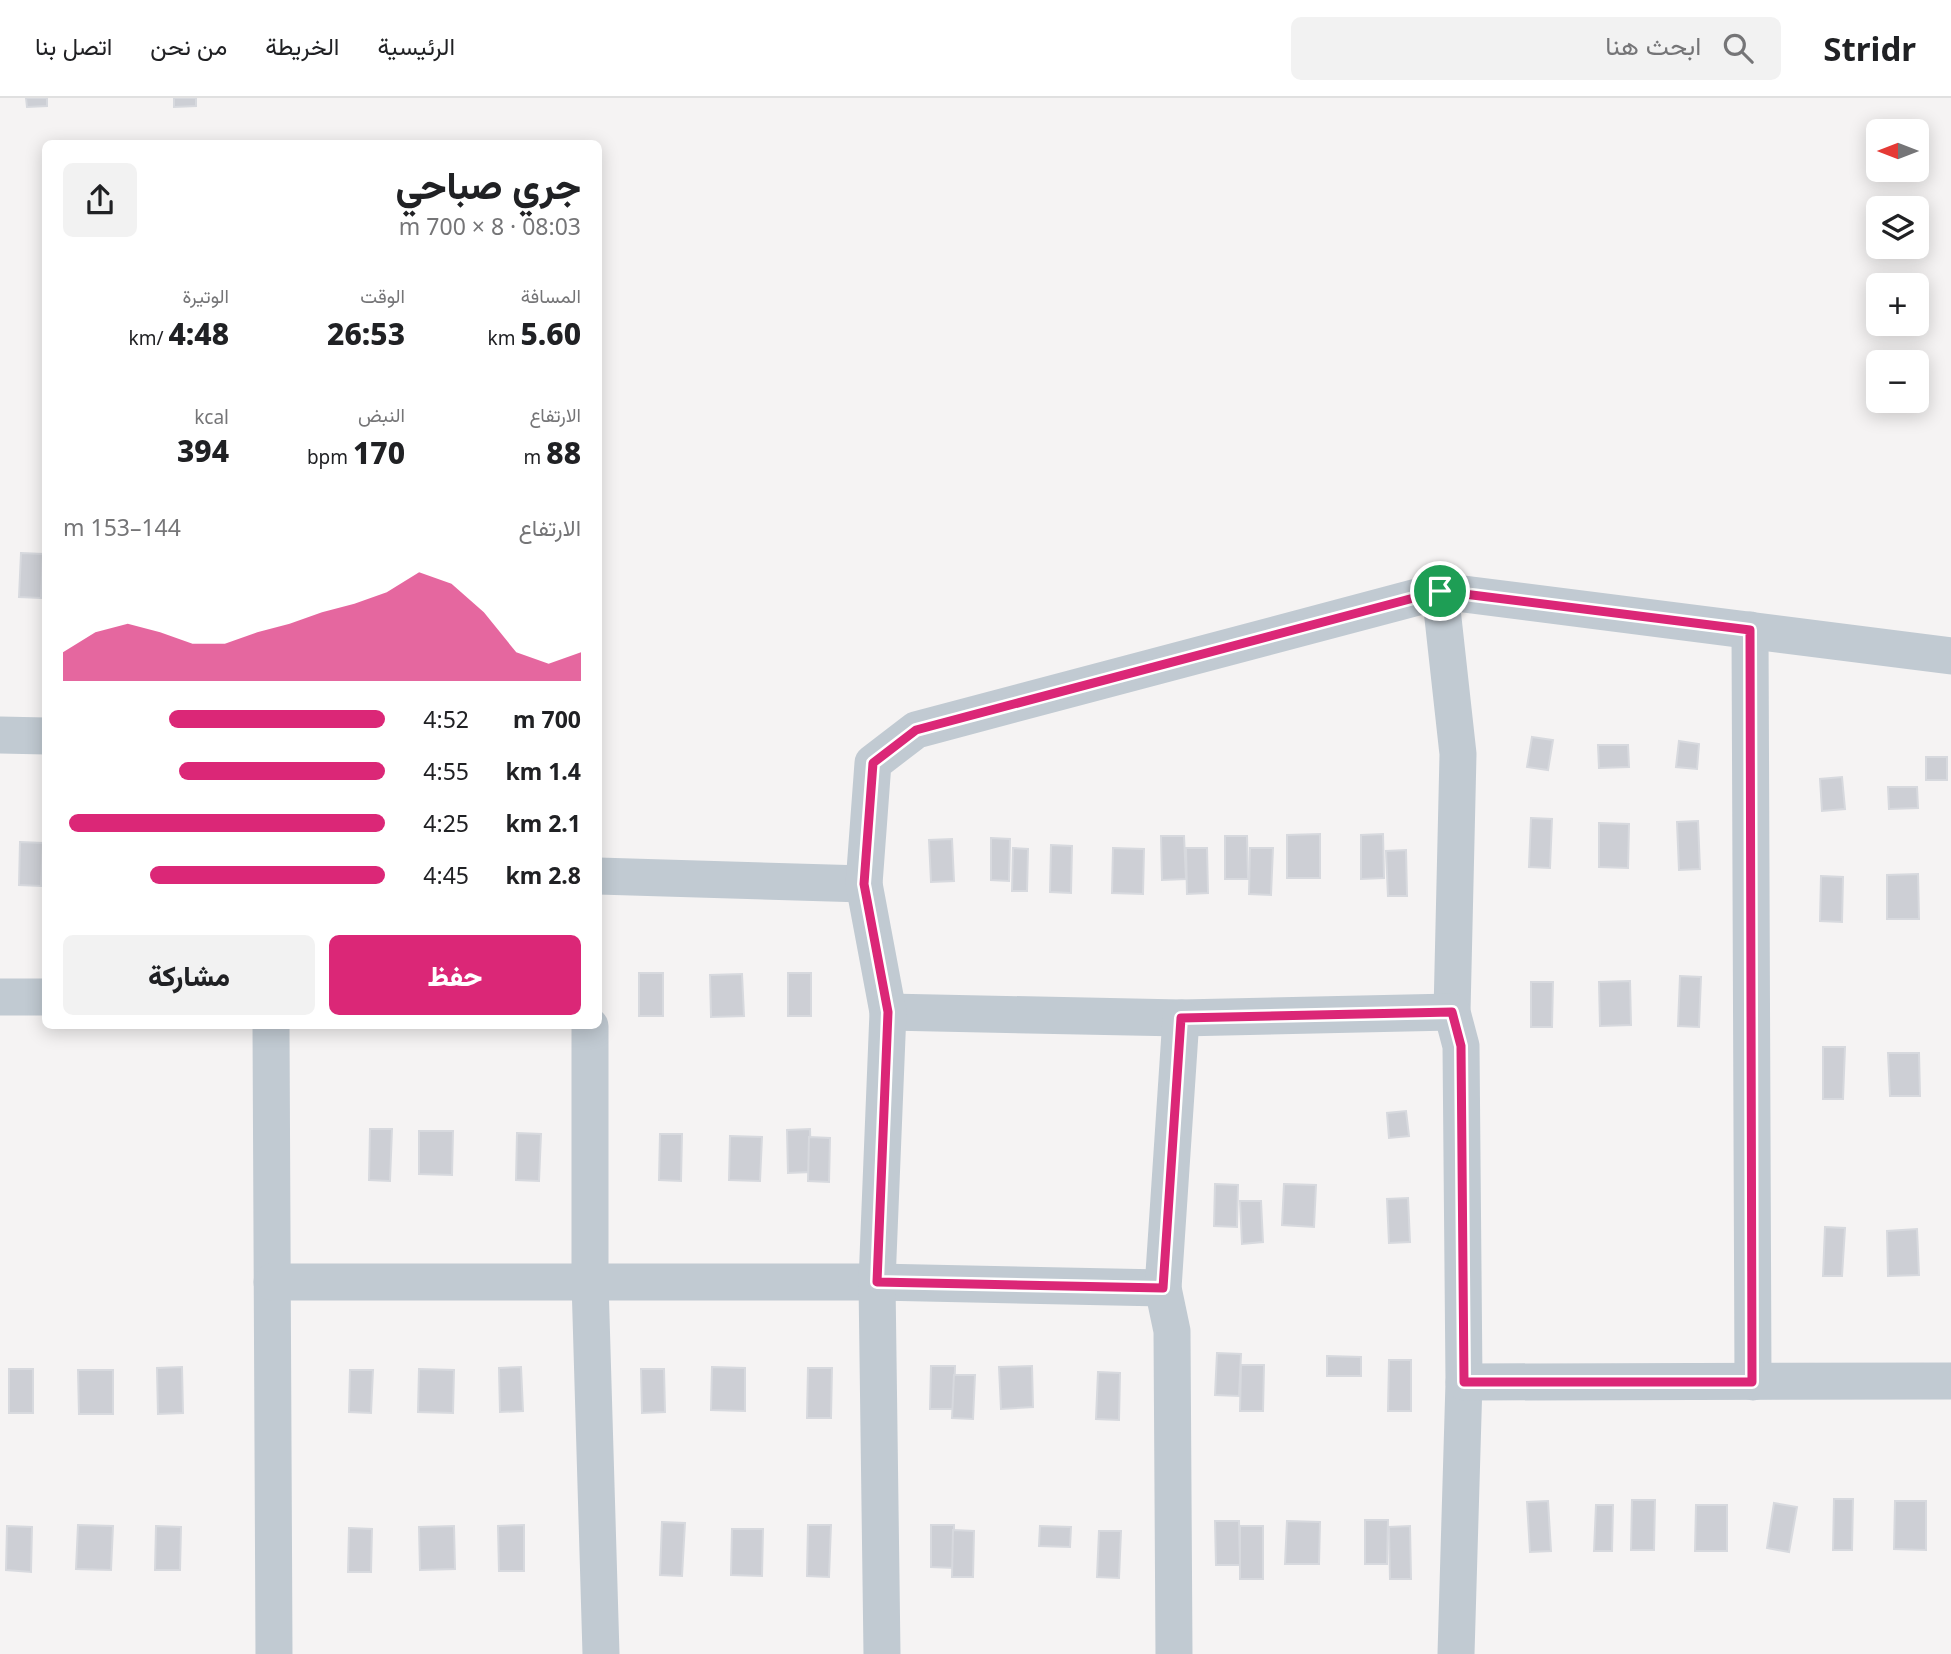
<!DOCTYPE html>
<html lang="ar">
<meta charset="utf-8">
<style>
:root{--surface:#fff;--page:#f2f2f2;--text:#202124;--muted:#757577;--line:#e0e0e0;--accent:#db2777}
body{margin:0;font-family:"Noto Sans",Vazirmatn,sans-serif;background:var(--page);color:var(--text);direction:rtl;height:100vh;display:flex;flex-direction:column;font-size:26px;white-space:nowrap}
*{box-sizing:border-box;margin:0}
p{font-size:23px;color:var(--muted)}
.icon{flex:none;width:38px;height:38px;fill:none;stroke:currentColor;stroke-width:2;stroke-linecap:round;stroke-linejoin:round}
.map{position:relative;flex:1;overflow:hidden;direction:ltr}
.side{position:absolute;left:42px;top:42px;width:560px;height:889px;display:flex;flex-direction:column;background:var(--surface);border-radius:10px;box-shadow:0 4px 18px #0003;direction:rtl}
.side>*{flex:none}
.needle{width:46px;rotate:270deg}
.fabs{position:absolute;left:1866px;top:21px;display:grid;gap:14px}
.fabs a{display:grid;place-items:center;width:63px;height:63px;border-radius:10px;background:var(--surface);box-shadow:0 4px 18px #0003;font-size:35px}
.pin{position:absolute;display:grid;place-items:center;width:60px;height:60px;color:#fff;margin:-30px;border:4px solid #fff;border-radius:50%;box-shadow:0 2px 7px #0007}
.round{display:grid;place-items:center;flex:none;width:74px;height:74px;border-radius:10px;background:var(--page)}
.headline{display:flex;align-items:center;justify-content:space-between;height:119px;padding:0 21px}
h1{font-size:38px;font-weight:800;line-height:52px}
.metrics{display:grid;grid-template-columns:repeat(3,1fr);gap:10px;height:119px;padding:7px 21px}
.metrics div{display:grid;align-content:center}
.metrics b{font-size:30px;font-weight:800}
.metrics small{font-size:19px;font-weight:400}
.metrics p{font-size:19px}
.chart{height:196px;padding:14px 21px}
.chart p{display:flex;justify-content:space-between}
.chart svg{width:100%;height:126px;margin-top:7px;fill:var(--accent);opacity:.7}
.button{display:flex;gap:14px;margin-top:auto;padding:14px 21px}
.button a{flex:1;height:80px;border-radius:10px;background:var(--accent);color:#fff;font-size:28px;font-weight:800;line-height:80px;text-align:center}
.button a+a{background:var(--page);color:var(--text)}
ul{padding:0 21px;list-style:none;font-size:23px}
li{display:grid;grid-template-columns:112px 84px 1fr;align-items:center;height:52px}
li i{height:18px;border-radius:9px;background:var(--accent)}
header{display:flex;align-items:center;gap:42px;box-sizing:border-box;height:98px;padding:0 35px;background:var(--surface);border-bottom:2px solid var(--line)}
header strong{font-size:33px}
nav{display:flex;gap:38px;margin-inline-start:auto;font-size:24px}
.search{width:490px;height:63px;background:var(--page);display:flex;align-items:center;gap:18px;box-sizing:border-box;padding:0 24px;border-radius:10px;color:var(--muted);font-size:26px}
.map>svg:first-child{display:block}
</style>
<header>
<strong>Stridr</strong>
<div class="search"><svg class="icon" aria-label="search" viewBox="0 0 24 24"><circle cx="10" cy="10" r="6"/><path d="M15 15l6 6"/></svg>ابحث هنا</div>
<nav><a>الرئيسية</a><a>الخريطة</a><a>من نحن</a><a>اتصل بنا</a></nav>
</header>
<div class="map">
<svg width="1951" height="1556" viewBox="0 0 1951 1556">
<rect width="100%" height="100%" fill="#f5f3f3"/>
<g fill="#cdcfd5" stroke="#d7d9de" stroke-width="2">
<polygon points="26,0 47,0 47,8 27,9"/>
<polygon points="174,0 196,0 196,8 174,9"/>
<polygon points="21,455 43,456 41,500 19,499"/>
<polygon points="1532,639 1553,642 1548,672 1527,669"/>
<polygon points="1679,643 1699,646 1697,671 1676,669"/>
<polygon points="1598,647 1628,647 1629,669 1599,670"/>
<rect x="1926" y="659" width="21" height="23"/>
<polygon points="1842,679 1845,711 1822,713 1820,681"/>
<polygon points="1888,689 1917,689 1918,710 1889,711"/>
<polygon points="1531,720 1552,721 1550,770 1529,769"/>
<polygon points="1698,723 1700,771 1679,772 1677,724"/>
<polygon points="1599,725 1629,726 1628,770 1599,769"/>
<polygon points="1320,736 1320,780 1287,780 1287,737"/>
<polygon points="1383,736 1384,780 1361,781 1361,737"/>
<polygon points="1161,738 1184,738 1186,781 1162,782"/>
<polygon points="1225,738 1247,738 1248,781 1225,781"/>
<polygon points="991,740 1010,741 1009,783 991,782"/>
<polygon points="952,741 954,783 931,784 929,742"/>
<polygon points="20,744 43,745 41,788 19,787"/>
<polygon points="1051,747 1072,748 1071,795 1050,794"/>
<polygon points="1013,750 1028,751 1027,793 1012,793"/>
<polygon points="1113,750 1144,751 1143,796 1112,795"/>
<polygon points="1186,750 1207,750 1208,795 1187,796"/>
<polygon points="1250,750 1273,750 1271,797 1249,796"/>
<polygon points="1406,752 1407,798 1388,798 1386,753"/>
<polygon points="1918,776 1919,821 1887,821 1887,777"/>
<polygon points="1821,778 1843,779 1842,824 1820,823"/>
<rect x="639" y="875" width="24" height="43"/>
<rect x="788" y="875" width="23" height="43"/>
<polygon points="742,876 744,918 711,919 710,877"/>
<polygon points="1680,878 1701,879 1699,929 1678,928"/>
<polygon points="1630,883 1631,927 1600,928 1599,884"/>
<polygon points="1531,884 1553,884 1552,929 1531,929"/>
<polygon points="1823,949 1845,949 1843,1001 1823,1001"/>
<polygon points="1888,955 1919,955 1920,998 1890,998"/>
<polygon points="1406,1013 1409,1038 1389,1040 1387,1015"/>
<polygon points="370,1031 392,1031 390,1083 369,1082"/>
<polygon points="810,1031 811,1074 788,1075 787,1032"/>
<polygon points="419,1033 453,1033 452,1077 419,1076"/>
<polygon points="517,1035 541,1036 539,1083 516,1082"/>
<polygon points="660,1036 682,1036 681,1083 659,1082"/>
<polygon points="730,1038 762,1039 760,1083 729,1082"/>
<polygon points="809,1039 830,1040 829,1084 808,1083"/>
<polygon points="1215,1086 1238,1087 1237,1129 1214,1128"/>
<polygon points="1284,1086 1316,1087 1314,1129 1282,1127"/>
<polygon points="1408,1100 1410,1144 1389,1145 1387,1101"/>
<polygon points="1240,1103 1261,1103 1263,1144 1242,1146"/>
<polygon points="1825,1129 1845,1130 1842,1178 1823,1178"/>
<polygon points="1917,1131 1919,1177 1888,1178 1887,1133"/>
<polygon points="1217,1255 1241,1256 1239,1298 1215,1297"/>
<polygon points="1327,1258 1361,1259 1361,1278 1327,1278"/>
<polygon points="1389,1262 1411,1262 1411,1313 1388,1313"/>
<polygon points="1241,1267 1264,1267 1263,1313 1240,1313"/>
<polygon points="931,1268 955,1268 954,1311 930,1311"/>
<polygon points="1032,1268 1033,1309 1001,1311 999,1269"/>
<polygon points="182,1269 183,1315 158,1316 157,1270"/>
<polygon points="521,1269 523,1313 500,1314 499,1270"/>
<polygon points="712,1269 745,1270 745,1313 711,1312"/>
<polygon points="808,1270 832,1270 831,1320 807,1320"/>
<rect x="9" y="1271" width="24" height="44"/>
<polygon points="419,1271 454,1272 453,1315 418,1314"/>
<polygon points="641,1271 664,1271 665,1314 642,1315"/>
<polygon points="78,1272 113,1272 113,1316 79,1316"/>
<polygon points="350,1272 373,1272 371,1315 349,1314"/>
<polygon points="1098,1274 1120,1275 1119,1322 1096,1321"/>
<polygon points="954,1277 975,1277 973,1321 952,1320"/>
<polygon points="1834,1401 1853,1401 1852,1452 1833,1452"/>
<polygon points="1632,1402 1655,1402 1654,1452 1631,1452"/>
<polygon points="1548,1403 1551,1453 1530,1454 1527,1404"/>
<polygon points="1895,1403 1926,1403 1926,1452 1894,1451"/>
<polygon points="1774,1405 1797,1409 1789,1454 1767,1450"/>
<polygon points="1596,1407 1613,1407 1612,1453 1594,1453"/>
<polygon points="1696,1407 1727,1407 1727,1453 1695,1453"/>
<polygon points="1365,1422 1388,1422 1387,1466 1365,1466"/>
<polygon points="1215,1423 1239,1423 1240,1467 1216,1467"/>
<polygon points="1287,1423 1320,1424 1319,1466 1285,1466"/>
<polygon points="662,1424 685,1425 682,1478 660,1477"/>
<polygon points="78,1427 113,1428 111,1472 76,1471"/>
<polygon points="524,1427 524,1473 499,1473 498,1428"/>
<polygon points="808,1427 831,1427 829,1479 807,1478"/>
<polygon points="931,1427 954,1427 954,1470 931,1469"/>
<polygon points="7,1428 32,1429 31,1474 6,1472"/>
<polygon points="156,1428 181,1429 180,1472 155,1472"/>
<polygon points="454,1428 455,1471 420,1472 419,1429"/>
<polygon points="1040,1428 1071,1429 1070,1449 1039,1448"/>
<rect x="1240" y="1428" width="23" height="53"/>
<polygon points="1410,1428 1411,1481 1390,1481 1389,1429"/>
<polygon points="349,1430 372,1431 371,1474 348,1474"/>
<polygon points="732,1431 763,1431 762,1478 731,1477"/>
<polygon points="953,1432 974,1433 973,1479 952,1479"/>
<polygon points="1099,1433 1121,1433 1119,1480 1097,1479"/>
</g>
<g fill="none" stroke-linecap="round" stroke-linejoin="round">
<g stroke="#c1cad2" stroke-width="37">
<polyline points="1440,493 1458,656 1452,914 1461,948 1464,1284 1456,1556"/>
<polyline points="1750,532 1753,1284"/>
<polyline points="0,637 46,638"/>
<polyline points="598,778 864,786"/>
<polyline points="0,899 46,899"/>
<polyline points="888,914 1181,920 1452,914"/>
<polyline points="271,928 274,1556"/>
<polyline points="590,928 590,1184 601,1556"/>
<polyline points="272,1184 877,1184 1163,1190"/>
<polyline points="1464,1284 1951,1283"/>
<polyline points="882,1556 877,1184 888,914 864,786 873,665 916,632 1440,493 1951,558"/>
<polyline points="1174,1556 1172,1233 1163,1190 1181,920"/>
</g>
</g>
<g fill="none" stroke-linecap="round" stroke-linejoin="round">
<defs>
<polygon id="route" points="1440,493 1750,532 1752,1284 1464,1284 1461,948 1452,914 1181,920 1163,1190 877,1184 888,914 864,786 873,665 916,632"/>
</defs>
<use href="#route" stroke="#fff" stroke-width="14"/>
<use href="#route" stroke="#db2777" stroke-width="9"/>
</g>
</svg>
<div class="fabs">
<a><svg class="needle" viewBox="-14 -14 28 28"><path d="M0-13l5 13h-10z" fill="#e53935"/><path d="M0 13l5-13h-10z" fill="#757577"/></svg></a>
<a><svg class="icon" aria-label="layers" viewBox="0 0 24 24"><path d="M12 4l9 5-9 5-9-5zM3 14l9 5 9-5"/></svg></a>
<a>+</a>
<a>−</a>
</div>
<div class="pin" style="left:1440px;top:493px;background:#1e9e55"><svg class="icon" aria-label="arrive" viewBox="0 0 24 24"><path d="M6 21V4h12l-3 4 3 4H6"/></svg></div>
<section class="side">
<div class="headline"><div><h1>جري صباحي</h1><p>08:03 · 8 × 700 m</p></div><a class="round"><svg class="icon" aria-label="share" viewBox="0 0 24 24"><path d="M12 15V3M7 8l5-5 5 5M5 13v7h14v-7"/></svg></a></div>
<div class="metrics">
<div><p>المسافة</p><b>5.60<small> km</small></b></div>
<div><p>الوقت</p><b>26:53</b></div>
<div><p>الوتيرة</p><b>4:48<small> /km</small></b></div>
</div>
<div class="metrics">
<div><p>الارتفاع</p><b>88<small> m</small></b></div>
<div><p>النبض</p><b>170<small> bpm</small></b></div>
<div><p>kcal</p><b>394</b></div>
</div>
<div class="chart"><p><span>الارتفاع</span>144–153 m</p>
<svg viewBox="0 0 160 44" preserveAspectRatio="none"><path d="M0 44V34L10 27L20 24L30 27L40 31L50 31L60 27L70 24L80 20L90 17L100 13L110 6L120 10L130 20L140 34L150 38L160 34V44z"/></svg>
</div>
<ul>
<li><b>700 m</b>4:52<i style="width:67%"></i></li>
<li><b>1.4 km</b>4:55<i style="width:64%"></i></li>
<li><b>2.1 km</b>4:25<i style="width:98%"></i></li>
<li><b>2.8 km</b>4:45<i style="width:73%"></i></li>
</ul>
<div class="button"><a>حفظ</a><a>مشاركة</a></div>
</section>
</div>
